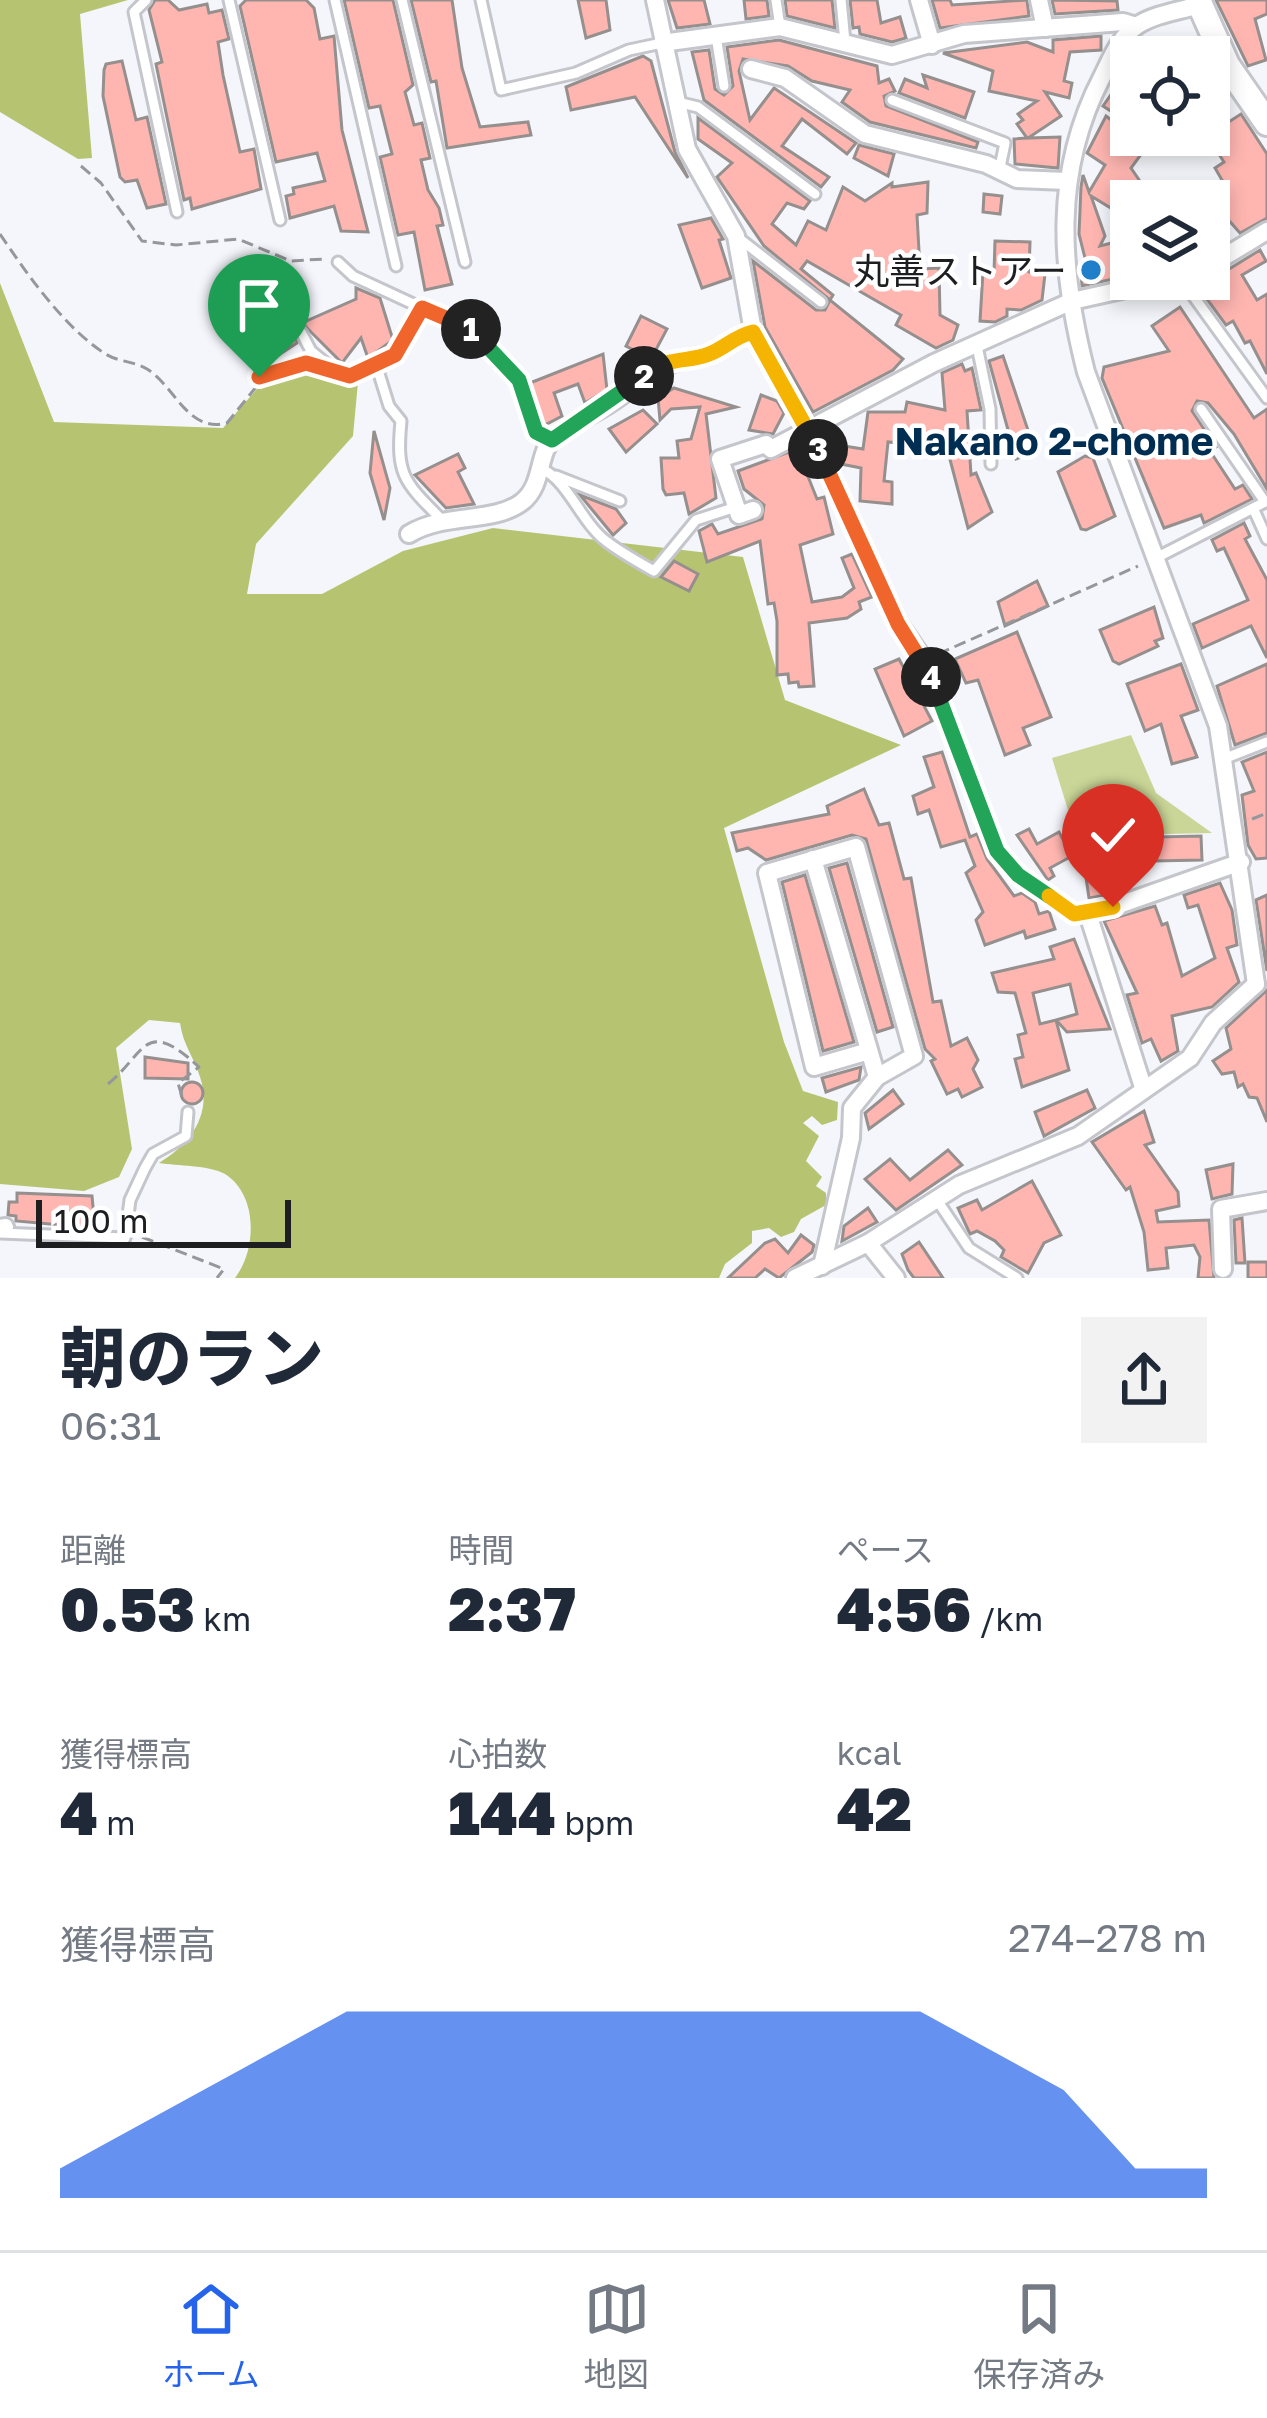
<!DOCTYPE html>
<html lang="ja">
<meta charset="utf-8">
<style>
:root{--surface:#fff;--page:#f2f2f3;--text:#1f2937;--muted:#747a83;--line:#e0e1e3;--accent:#2563eb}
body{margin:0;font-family:"Golos Text","Noto Sans JP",sans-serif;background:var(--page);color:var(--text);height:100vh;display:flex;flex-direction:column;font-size:45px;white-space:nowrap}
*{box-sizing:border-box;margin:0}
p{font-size:39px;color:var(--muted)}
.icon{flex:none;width:66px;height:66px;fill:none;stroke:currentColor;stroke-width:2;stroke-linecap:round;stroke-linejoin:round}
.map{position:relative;height:1278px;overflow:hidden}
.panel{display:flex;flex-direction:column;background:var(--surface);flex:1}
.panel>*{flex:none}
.controls{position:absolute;left:1110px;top:36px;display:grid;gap:24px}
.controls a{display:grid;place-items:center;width:120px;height:120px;border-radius:0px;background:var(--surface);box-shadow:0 6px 18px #0003;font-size:60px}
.scale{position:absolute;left:36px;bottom:30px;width:255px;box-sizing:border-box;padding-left:12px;border:6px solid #1d1e20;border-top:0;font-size:33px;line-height:42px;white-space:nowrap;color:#1d1e20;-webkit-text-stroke:9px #fff;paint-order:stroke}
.pin{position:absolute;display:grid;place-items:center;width:102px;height:102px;color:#fff;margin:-123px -51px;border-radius:50% 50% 50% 0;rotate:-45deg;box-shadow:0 0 12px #0007}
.pin .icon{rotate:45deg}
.km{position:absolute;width:60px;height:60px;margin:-30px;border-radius:50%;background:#222;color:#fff;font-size:33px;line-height:60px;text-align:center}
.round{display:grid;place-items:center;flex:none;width:126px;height:126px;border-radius:0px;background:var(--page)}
.overview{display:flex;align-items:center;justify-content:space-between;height:204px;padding:0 60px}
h1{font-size:66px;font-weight:800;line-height:90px}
.stats{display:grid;grid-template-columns:repeat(3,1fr);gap:18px;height:204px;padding:12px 60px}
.stats div{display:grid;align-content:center}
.stats b{font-size:60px;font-weight:800}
.stats small{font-size:33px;font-weight:400}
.stats p{font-size:33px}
.chart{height:336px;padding:24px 60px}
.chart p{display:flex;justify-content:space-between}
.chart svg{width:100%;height:216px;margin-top:12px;fill:var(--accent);opacity:.7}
.dock{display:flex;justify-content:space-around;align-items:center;height:168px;border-top:3px solid var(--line);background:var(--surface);font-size:33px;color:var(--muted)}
.dock a{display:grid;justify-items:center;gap:6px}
.dock .selected{color:var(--accent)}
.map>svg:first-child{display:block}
</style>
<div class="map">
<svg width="1267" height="1278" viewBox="0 0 1267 1278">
<rect width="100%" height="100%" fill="#f4f6fb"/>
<polygon fill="#cad697" points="1131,735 1156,793 1212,833 1076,836 1052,758"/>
<g fill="#b6c472">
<polygon points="0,0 128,0 80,14 92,158 78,159 0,112"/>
<path d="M 0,283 L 54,422 L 223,428 L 283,359 L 358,382 L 353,436 L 256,544 L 247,594 L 322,594 L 403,551 L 493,528 L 743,557 L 785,700 L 901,745 L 724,828 L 784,1042 L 803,1091 L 838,1102 L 837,1120 L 822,1125 L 812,1116 L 803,1123 L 819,1136 L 806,1161 L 822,1177 L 816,1186 L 826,1193 L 826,1205 L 801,1219 L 794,1232 L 781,1237 L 769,1228 L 752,1231 L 752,1243 L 725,1264 L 719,1278 L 235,1278 C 257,1249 258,1195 225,1174 C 209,1165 177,1166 159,1163 C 189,1145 213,1115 200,1077 C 194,1057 183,1045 180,1023 L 149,1020 L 116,1048 L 132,1149 L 119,1177 L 84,1191 L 0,1184 Z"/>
</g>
<g fill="#ffb6b1" stroke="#958f8e" stroke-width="3">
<polygon points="155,0 168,0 179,10 207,4 209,13 222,10 229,39 218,42 223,75 240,152 254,149 261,189 192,209 190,198 184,200 156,64 162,62 149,10"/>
<polygon points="246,0 306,0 314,8 320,39 334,36 342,130 368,232 341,231 334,206 290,218 286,196 294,194 293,188 325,181 317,153 276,162 240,6"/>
<polygon points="344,0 393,0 413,85 405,92 414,125 422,123 430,158 421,160 428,190 439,208 443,225 437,226 452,284 425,290 414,232 398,235 380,157 392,154 380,106 369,108"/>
<polygon points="411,0 452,0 462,68 480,127 528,122 531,135 447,148 436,81 431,82"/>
<polygon points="578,0 606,0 610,30 586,38"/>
<polygon points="668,0 704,0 710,24 677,28"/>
<polygon points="744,0 767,0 769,16 746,19"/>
<polygon points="785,0 832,0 835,28 787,16"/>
<polygon points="850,0 877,0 881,23 900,17 906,38 892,42 860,34 859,27 853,28"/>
<polygon points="932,0 950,0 952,5 1027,0 1029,16 940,28"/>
<polygon points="1052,0 1117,1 1118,10 1055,14"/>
<polygon points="1216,0 1267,0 1267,14 1255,19 1266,60 1248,66"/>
<polygon points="1101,36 1101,50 1070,52 1064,81 1072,83 1069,98 1045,92 1061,116 1028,138 1060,137 1058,168 1015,164 1014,139 1027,138 1017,124 1023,120 1018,114 1037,101 989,91 993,71 943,53 1027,42 1053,52 1053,40"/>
<polygon points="779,40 877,66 879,83 889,79 895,91 884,96 886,106 978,142 976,148 870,122 842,102 850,90 812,81 788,66 743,59 739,71 750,120 774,88 856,143 847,154 802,119 782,146 829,177 821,187 704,100 692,52 709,50 715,89 724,95 733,86 727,47"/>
<polygon points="1168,40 1191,57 1156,57"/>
<polygon points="643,56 651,61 675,152 688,178 635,97 571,110 566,87"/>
<polygon points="122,61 136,120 147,117 166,204 147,208 137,180 125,182 120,177 103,96 104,70 106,64"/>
<polygon points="1131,66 1131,103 1120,117 1103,106"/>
<polygon points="923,75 974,92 965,118 899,93 905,79 927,88"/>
<polygon points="1241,114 1267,154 1267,218 1240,233 1204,192 1222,180 1215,168 1224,162 1207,136"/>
<polygon points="1106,116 1131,135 1177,135 1166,152 1150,142 1131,168 1144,187 1119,213 1091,196 1105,236 1100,246 1131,238 1131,275 1082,286 1081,271 1088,270 1079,234 1081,187 1083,175 1089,192 1105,165 1087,153"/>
<polygon points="698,118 810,201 804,209 787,203 772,224 796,245 808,221 826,230 843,187 865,201 892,183 892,187 928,182 927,213 917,215 920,269 939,268 940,315 958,325 953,340 936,348 896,325 901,315 807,261 801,269 833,295 830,300 764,246 717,177 732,163 698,139"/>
<polygon points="859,145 894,154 888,176 854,158"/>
<polygon points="984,194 1002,196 1000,214 983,212"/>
<polygon points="711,218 723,239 719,240 731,278 702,288 679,225"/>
<polygon points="995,241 1030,242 1029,272 1045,274 1042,300 1021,310 1007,309 1007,316 995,322 980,321 983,272 994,273"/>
<polygon points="1260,250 1266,261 1242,275 1257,300 1267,294 1267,374 1250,341 1245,343 1233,321 1226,325 1198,287 1198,280 1216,277"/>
<polygon points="753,261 816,310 825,310 830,300 903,359 893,370 813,412 765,327"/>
<polygon points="260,274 272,303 276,302 280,315 285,313 290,327 295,326 297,343 274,358 257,322 262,321 252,276"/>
<polygon points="356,288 380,298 393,340 368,358 361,338 342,363 302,323 356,299"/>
<polygon points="1180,307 1254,418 1267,409 1267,489 1234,434 1208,403 1197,401 1192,411 1216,447 1210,451 1235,489 1243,485 1252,499 1204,523 1201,515 1164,528 1102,378 1104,367 1169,351 1152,326"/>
<polygon points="641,316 667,329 651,359 626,346"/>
<polygon points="603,354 607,390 585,403 578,384 554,393 562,416 543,426 530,383"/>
<polygon points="1003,356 1035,451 1016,459 989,361"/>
<polygon points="962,364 965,371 972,368 981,410 967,411 971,475 976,473 992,512 968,528 947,448 888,442 884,481 892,482 892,504 860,501 861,468 841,464 844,446 863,449 868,412 905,412 907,402 945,410 942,373"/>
<polygon points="674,388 736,407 706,414 716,498 689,514 684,493 666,495 663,489 661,458 679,458 677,441 691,439 700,407 671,409 660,420 658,398"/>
<polygon points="761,395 777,401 784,413 773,434 749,430"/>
<polygon points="643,410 657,424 626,452 609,429"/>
<polygon points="374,431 390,488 384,520 370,473"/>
<polygon points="797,449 817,499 824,497 833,534 800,545 812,602 842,597 854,588 842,558 852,554 872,597 859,602 861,609 847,618 809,623 814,686 799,687 798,682 789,683 788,674 777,675 777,621 774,603 768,604 760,541 707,562 699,531 712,524 718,534 762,519 764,505 744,489 738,471"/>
<polygon points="458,454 465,468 458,472 474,504 446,508 415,475"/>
<polygon points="1085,456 1093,458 1115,516 1086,530 1081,529 1058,472"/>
<polygon points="580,495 616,509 626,523 613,535"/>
<polygon points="1244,523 1250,536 1245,539 1267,580 1267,658 1251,626 1202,648 1193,624 1248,600 1224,548 1217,551 1212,540"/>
<polygon points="674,561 698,574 689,591 661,577"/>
<polygon points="1037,581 1048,606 1005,626 998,602"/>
<polygon points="1154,607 1163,638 1155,641 1158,646 1119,664 1113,661 1100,630"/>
<polygon points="1017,632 1051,717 1023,728 1030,745 1005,755 978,680 966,683 955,659"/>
<polygon points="899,659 932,721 904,736 875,669"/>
<polygon points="1181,664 1198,710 1181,716 1197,757 1172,764 1161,724 1145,731 1127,684"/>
<polygon points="1267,664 1267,733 1235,745 1217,686"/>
<polygon points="942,752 970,837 977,834 987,859 1014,896 1022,893 1035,902 1039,914 1049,911 1055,929 1026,938 1024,931 985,945 976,920 983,912 966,873 975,866 965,840 941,847 929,810 918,814 913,796 934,787 924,757"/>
<polygon points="1267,752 1267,858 1256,859 1248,845 1242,795 1254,791 1242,762"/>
<polygon points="864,789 879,825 889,823 904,879 911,878 933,1002 941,1001 951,1046 967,1038 978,1060 973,1069 982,1087 962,1097 958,1089 947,1094 931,1061 935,1059 925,1049 866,839 852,835 766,860 748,848 737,851 732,833 829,814 827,806"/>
<polygon points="1029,829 1037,844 1059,832 1072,856 1050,868 1054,876 1048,880 1017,835"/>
<polygon points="1201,836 1202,860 1102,862 1107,895 1089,898 1082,851 1113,846 1113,838"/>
<polygon points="847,863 893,1027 877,1032 829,868"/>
<polygon points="805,875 854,1042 823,1051 782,882"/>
<polygon points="1220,883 1232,910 1237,945 1227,948 1239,982 1212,1007 1172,1016 1178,1051 1161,1061 1151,1039 1142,1043 1127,995 1137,993 1104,921 1155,906 1162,925 1167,923 1182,976 1215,958 1198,905 1188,908 1184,895"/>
<polygon points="1267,895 1267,971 1256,900"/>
<polygon points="1074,939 1110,1029 1067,1032 1056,1020 1077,1014 1070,984 1033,993 1040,1024 1056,1020 1069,1070 1022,1087 1015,1059 1023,1057 1018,1035 1026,1033 1015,993 998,992 992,973 1054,959 1050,947"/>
<polygon points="1267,990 1267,1122 1257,1098 1249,1097 1243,1084 1238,1087 1234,1072 1222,1074 1213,1061 1231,1049 1226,1028"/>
<polygon points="145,1057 188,1063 188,1079 145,1078"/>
<polygon points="861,1067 859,1080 826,1092 822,1078"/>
<circle cx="192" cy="1093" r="11"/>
<polygon points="893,1090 903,1104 869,1129 865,1113"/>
<polygon points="1087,1090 1095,1108 1044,1136 1035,1112"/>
<polygon points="1144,1111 1154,1142 1145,1145 1178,1192 1179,1206 1156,1211 1158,1222 1209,1220 1214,1278 1198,1278 1200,1257 1194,1245 1166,1248 1168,1268 1148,1270 1144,1232 1130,1187 1126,1190 1092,1142"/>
<polygon points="948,1150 962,1165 896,1210 865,1179 890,1159 910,1180"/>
<polygon points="1233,1164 1232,1194 1212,1199 1206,1170"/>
<polygon points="1032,1181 1061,1235 1044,1243 1028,1273 1001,1257 1004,1250 995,1241 977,1231 970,1234 958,1208 977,1200 982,1210"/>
<polygon points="17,1193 92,1196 95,1228 16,1221 16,1216 8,1215 9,1202 17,1202"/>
<polygon points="868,1208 877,1222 842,1241 844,1226"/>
<polygon points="1242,1218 1245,1263 1236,1263 1234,1220"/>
<polygon points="801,1235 814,1245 812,1252 779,1278 765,1269 755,1278 728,1278 765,1243 775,1239 788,1253"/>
<polygon points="919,1242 943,1278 914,1278 908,1270 902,1254"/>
<rect x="1248" y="1262" width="19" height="16"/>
</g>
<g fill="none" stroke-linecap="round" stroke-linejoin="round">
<defs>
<g id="service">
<polyline points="146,0 134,12 177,212"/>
<polyline points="229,0 280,220"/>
<polyline points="335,0 396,266"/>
<polyline points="402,0 465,262"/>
<polyline points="481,0 501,90 576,73 629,50 662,43"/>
<polyline points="776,0 780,27"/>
<polyline points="841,0 845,42"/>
<polyline points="716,36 724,86"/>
<polyline points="892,100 1005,143 999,172"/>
<polyline points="677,102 698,107 815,194"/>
<polyline points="736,236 821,302"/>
<polyline points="338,262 353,276 422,308"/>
<polyline points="1181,279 1267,398"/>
<polyline points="301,332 311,351 328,365"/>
<polyline points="977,346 990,409 991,464"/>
<path d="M 376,364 L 389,406 L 401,421 C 396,474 403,481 440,518"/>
<polyline points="280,366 322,364 350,376 395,355 422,308 471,328 519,380 536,432 551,440"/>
<polyline points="1201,409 1265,502"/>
<path d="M 544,470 C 568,482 582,523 606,541 C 620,552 638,562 654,571 L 696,520 L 736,507"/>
<polyline points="556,476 620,501"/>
<polyline points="1253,508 1267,539"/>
<polyline points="1156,558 1267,501"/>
<polyline points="1226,758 1267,742"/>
<polyline points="937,1200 969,1248 1017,1278"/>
<polyline points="0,1233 125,1238 130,1200 145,1168 153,1154 186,1136 188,1112"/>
</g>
<g id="minor">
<polyline points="655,0 687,149 736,236 753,331 808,430 899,624 924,660 997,851 1018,875 1074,913 1113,907 1241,862"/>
<polyline points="919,0 932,45"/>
<polyline points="1039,0 1045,28"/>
<path d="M 1199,5 C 1179,11 1155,14 1138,25 C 1119,37 1112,57 1102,77 C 1052,173 1060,270 1086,372 L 1218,726 L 1256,984"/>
<polyline points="662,43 780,27 892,55 964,34 1123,22 1136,26"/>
<polyline points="751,69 785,78 865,134 986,164 1017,179 1066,181"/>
<polyline points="1209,266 1267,231"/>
<polyline points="753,510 739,515 720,459 766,444 771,449 934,363 1072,301 1171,279"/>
<path d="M 409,534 C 445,512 493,524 522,502 C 544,485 537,452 554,438 C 570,424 592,415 609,404 C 650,377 652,365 704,355 C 721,352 735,336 753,331"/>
<polyline points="813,859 877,1077"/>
<polyline points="1087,911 1143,1087"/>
<polyline points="0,1228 5,1227"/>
<polyline points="868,1243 896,1278"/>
<polyline points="822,1266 851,1138 852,1108 877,1077 914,1056 856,847 767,873 814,1067 869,1051"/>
<polyline points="1223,1269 1221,1209 1267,1201"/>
<polyline points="795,1278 868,1243 959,1185 1078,1136 1190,1058 1213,1023 1256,984"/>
</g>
<polyline id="secondary" points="1198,0 1227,65 1267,123"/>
</defs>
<use href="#service" stroke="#c4c6cb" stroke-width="15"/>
<use href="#minor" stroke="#c4c6cb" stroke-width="22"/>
<use href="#secondary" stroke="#c4c6cb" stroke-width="30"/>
<g stroke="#95979b" stroke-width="3" stroke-dasharray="12 6" stroke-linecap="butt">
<polyline points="81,166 101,183 142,241 176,245 238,239 291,261 324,259"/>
<path d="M 0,234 C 27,274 63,326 104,353 C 117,362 134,361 147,369 C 175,386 187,433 227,423 L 269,371"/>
<polyline points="938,654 1138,566"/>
<polyline points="1252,819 1267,813"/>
<path d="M 108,1084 C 146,1053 144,1016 199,1067 L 178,1083 L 183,1100"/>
<polyline points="142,1237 224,1269 217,1278"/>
</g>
<use href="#service" stroke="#fff" stroke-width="9"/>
<use href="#minor" stroke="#fff" stroke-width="16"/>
<use href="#secondary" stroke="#fff" stroke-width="24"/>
</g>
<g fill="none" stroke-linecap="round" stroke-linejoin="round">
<defs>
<polyline id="split-1" points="259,377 306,363 350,376 395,355 422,308 471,329"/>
<polyline id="split-2" points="471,329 519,380 536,432 552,440 644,376"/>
<path id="split-3" d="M 644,376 C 669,355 687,363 709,354 C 725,348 735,336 753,332 L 818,449"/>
<polyline id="split-4" points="818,449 898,624 931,677"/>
<polyline id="split-5" points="931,677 997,851 1018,875 1049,896"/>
<polyline id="split-6" points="1049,896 1074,914 1113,907"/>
</defs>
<use href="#split-1" stroke="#fff" stroke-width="24"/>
<use href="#split-2" stroke="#fff" stroke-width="24"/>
<use href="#split-3" stroke="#fff" stroke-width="24"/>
<use href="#split-4" stroke="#fff" stroke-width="24"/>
<use href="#split-5" stroke="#fff" stroke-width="24"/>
<use href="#split-6" stroke="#fff" stroke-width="24"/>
<use href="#split-1" stroke="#f0652b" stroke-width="15"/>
<use href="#split-2" stroke="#22a559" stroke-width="15"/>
<use href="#split-3" stroke="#f5b400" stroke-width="15"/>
<use href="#split-4" stroke="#f0652b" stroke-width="15"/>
<use href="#split-5" stroke="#22a559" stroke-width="15"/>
<use href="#split-6" stroke="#f5b400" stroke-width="15"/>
</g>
<circle fill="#2180cc" stroke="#fff" stroke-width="4.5" cx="1091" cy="270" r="12"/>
<g text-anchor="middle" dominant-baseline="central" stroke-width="9" stroke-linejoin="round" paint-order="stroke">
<g font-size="36" fill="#1d1e20" stroke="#fff" text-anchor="end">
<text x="1067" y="270">丸善ストアー</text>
</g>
<g font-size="39" font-weight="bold" fill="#002e52" stroke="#fff">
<text x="1054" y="440">Nakano 2-chome</text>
</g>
</g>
</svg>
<div class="controls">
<a><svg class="icon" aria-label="locate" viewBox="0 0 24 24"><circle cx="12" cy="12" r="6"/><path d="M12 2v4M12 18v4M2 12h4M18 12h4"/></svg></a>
<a><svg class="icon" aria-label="layers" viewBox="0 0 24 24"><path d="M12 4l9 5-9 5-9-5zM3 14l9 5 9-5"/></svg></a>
</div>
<div class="scale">100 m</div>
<div class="pin" style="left:259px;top:377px;background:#1e9e55"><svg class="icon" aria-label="arrive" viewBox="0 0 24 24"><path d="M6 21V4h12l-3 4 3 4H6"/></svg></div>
<div class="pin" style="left:1113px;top:907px;background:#d93025"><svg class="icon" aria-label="check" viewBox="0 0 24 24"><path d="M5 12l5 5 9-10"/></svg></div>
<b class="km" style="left:471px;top:329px">1</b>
<b class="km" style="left:644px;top:376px">2</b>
<b class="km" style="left:818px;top:449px">3</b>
<b class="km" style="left:931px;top:677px">4</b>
</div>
<section class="panel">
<div class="overview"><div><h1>朝のラン</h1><p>06:31</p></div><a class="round"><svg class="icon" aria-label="share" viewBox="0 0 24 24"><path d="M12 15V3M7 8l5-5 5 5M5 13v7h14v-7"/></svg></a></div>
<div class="stats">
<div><p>距離</p><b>0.53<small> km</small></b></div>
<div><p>時間</p><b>2:37</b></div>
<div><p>ペース</p><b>4:56<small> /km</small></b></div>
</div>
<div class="stats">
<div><p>獲得標高</p><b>4<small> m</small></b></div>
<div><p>心拍数</p><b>144<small> bpm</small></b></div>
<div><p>kcal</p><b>42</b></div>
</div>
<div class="chart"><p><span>獲得標高</span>274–278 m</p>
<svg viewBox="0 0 160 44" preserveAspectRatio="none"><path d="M0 44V38L10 30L20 22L30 14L40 6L50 6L60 6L70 6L80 6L90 6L100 6L110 6L120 6L130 14L140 22L150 38L160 38V44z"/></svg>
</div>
</section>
<nav class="dock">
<a class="selected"><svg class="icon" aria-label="home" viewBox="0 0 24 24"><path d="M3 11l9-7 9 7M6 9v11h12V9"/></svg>ホーム</a>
<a><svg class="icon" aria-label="map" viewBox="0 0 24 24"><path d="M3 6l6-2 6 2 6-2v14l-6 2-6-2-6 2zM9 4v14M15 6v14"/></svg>地図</a>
<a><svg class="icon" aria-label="saved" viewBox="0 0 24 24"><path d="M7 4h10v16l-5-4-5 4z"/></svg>保存済み</a>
</nav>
